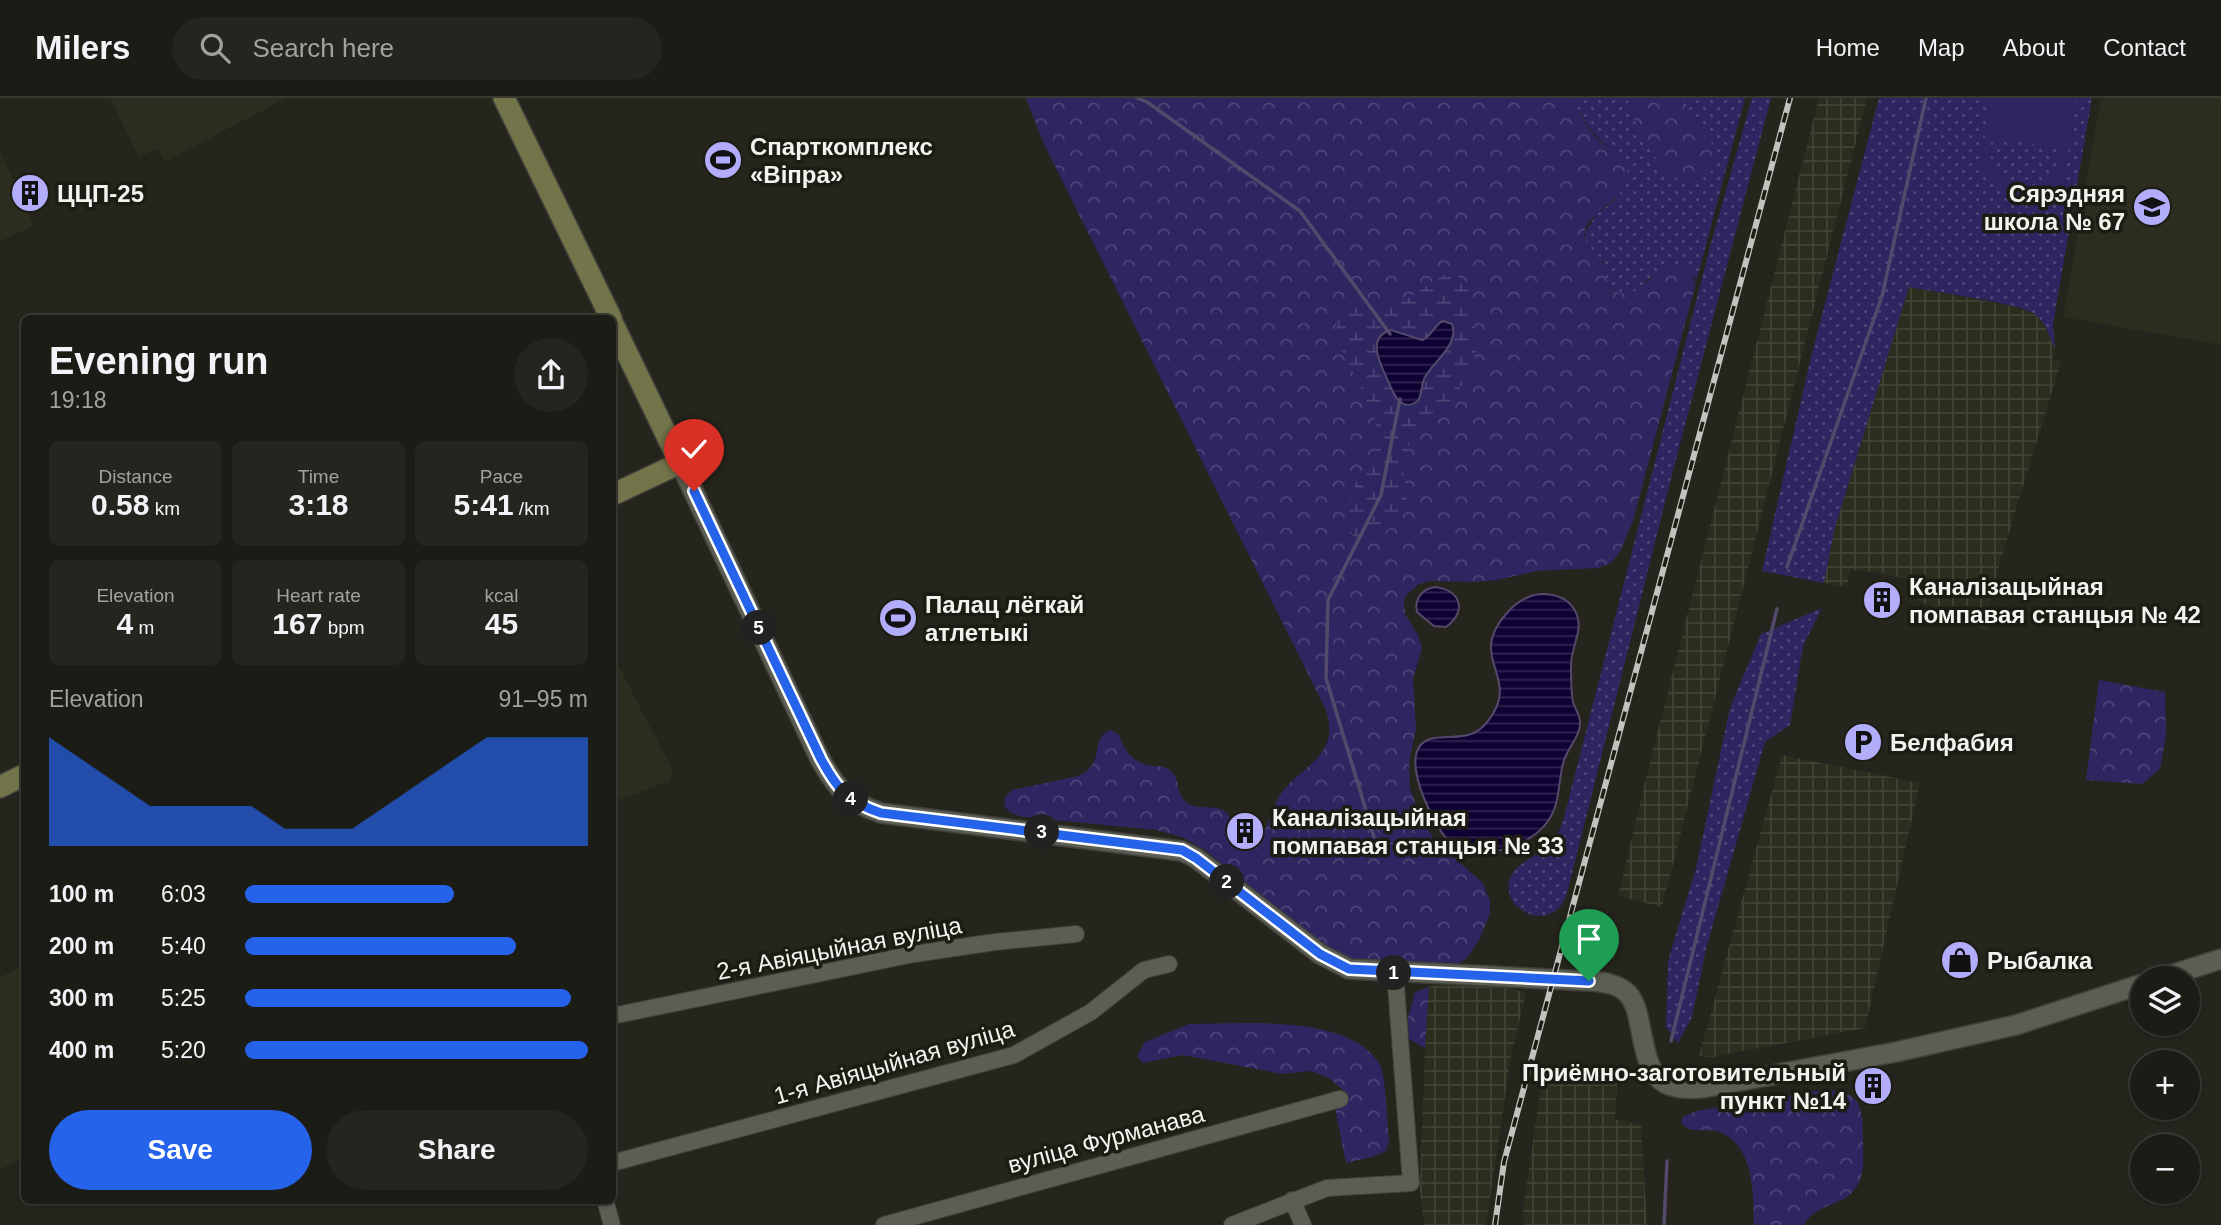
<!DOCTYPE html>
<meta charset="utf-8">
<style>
:root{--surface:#1c1c16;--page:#25251f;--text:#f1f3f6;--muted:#a0a1a1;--line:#3a3a35;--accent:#2563eb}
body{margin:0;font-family:Helvetica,sans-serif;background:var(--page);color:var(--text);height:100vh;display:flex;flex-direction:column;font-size:26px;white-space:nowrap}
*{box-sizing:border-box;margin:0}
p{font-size:23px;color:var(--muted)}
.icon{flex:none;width:38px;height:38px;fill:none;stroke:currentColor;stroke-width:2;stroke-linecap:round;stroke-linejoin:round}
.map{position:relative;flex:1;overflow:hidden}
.panel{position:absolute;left:21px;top:217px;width:595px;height:889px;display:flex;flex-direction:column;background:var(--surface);border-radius:10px;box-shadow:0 2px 5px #0004,0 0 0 2px var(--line)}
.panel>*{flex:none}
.fabs{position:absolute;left:2130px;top:868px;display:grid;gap:14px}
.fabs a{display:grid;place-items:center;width:70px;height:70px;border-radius:50%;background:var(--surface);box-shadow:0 2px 5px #0004,0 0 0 2px var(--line);font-size:35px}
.pin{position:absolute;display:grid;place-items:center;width:60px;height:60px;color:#fff;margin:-72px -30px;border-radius:50% 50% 50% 0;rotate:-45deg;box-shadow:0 0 7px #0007}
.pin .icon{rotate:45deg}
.km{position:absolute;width:35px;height:35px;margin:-18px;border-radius:50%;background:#222;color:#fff;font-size:19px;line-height:35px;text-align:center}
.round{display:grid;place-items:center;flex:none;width:74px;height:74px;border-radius:37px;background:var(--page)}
.summary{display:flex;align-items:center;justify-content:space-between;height:119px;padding:0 28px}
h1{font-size:38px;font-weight:700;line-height:52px}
.stats{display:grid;grid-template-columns:repeat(3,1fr);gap:10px;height:119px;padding:7px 28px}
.stats div{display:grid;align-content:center;border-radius:10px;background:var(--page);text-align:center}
.stats b{font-size:30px;font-weight:700}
.stats small{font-size:19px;font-weight:400}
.stats p{font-size:19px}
.chart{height:196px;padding:14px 28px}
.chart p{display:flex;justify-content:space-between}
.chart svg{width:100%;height:126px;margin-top:7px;fill:var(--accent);opacity:.7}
.primary-button{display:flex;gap:14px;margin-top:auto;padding:14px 28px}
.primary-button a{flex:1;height:80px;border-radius:42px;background:var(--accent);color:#fff;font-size:28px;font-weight:700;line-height:80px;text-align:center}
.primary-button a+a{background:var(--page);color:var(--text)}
ul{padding:0 28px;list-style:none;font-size:23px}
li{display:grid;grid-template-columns:112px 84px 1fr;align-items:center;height:52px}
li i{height:18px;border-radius:9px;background:var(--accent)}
header{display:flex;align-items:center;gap:42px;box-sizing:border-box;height:98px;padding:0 35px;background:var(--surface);border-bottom:2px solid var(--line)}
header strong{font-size:33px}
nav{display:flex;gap:38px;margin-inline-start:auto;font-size:24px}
.search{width:490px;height:63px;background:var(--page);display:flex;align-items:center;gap:18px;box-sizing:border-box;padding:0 24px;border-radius:38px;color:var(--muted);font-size:26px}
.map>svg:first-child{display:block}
</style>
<header>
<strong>Milers</strong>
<div class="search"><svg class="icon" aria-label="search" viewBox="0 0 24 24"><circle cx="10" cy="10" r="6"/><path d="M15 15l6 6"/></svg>Search here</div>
<nav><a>Home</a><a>Map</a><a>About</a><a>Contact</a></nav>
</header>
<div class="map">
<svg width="2221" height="1127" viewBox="0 0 2221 1127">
<defs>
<pattern id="industrial-grid" width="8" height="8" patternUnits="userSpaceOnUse" patternTransform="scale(1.75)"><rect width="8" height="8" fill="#2c2d1e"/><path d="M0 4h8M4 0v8" fill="none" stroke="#414234"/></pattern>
<pattern id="grass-dots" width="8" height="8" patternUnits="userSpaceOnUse" patternTransform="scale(1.75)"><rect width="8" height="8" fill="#2e2660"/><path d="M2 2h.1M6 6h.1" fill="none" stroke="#4d4677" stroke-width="1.8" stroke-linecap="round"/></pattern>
<pattern id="forest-crowns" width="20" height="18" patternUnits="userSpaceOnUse" patternTransform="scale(1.75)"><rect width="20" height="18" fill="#2e2660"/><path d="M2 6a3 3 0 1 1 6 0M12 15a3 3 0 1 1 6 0" fill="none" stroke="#4d4677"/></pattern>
<pattern id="wetland-marsh" width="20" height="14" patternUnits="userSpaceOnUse" patternTransform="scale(1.75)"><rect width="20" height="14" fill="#2e2660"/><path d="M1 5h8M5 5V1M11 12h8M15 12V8" fill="none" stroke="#4d4677"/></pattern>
<pattern id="water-rules" width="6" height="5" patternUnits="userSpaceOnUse" patternTransform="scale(1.75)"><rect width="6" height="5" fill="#0e0133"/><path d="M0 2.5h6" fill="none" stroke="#322651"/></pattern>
</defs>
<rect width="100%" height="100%" fill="#25251d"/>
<g fill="#2c2d1e">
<polygon points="110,0 286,0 165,64 158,50 139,59"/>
<polygon points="2101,0 2221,0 2221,247 2063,219"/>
<polygon points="0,53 34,128 0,143"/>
<polygon points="616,563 672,671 670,683 613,704 612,565"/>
<polygon points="24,868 24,1060 0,1071 0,879"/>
</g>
<g fill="url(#industrial-grid)">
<polygon points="1819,0 1867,0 1662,809 1618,798 1649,668"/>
<polygon points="1909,189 2011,208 2035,216 2043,224 2055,251 2052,261 2061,264 2001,461 1987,515 1989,533 1918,503 1918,493 1912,483 1882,475 1852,472 1850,474 1847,489 1824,485 1834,433"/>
<polygon points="1782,657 1920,685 1865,930 1712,959 1699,958"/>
<polygon points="1436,887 1510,890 1526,895 1511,958 1486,1127 1424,1127 1420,1092 1425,950 1429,889"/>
<polygon points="1544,968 1617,984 1615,1021 1641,1027 1647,1127 1524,1127 1523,1113"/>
</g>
<g fill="url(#grass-dots)">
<path d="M 1573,0 L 1745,0 L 1695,188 L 1695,180 L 1687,170 L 1673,167 L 1649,180 L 1637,194 L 1625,196 L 1617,195 L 1606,186 L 1603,164 L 1586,144 L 1585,134 L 1597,116 L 1616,101 L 1624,64 C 1599,40 1587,34 1573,0 Z"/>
<path d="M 1752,0 L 1771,0 L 1673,373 L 1566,799 C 1549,837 1502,811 1509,783 C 1515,763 1541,758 1553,743 C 1558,737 1560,730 1563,723 L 1710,149 Z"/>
<path d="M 1879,0 L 2092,0 L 2053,226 L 2055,251 C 2050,240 2046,225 2036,217 C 2022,205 1933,194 1909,189 L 1834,433 L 1824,485 L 1762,473 L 1811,259 Z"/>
<polygon points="1822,510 1803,548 1790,627 1765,644 1706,851 1692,919 1678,945 1666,929 1668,863 1696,770 1730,610 1761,536"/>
</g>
<g fill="url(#forest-crowns)">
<path d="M 1026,0 L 1573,0 C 1579,14 1584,26 1594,37 C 1603,48 1623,57 1627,71 C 1636,101 1579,115 1585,140 C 1587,150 1600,156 1603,166 C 1608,179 1603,191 1620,195 C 1647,203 1661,145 1692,175 L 1695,188 L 1633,423 L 1620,454 L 1611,465 L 1598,470 L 1537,473 L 1497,482 L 1476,484 L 1430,483 L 1419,486 L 1407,496 L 1404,503 L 1405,516 L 1418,537 L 1422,551 L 1413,580 L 1416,631 L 1409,665 L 1410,691 L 1421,719 L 1435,743 L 1483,785 L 1490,803 L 1490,816 L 1479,842 L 1466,861 L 1455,867 L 1365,865 L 1348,860 L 1313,840 L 1205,752 L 1182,739 L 1156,732 L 1023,719 L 1011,715 L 1004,708 L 1005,699 L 1012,692 L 1078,678 C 1108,665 1088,640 1111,632 L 1119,637 C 1125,654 1133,665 1152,668 C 1158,668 1163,668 1168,671 C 1181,678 1175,694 1185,703 C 1197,715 1219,703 1229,718 C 1233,724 1232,732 1235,738 C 1241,742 1249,745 1256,740 C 1270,732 1272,710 1280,697 C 1292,679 1315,668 1325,649 C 1332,637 1329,624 1326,612 L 1044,46 Z"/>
<path d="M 1627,0 L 1683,0 C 1687,8 1690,17 1695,25 C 1701,35 1714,43 1716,56 C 1717,63 1715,70 1709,75 C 1671,111 1634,26 1627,0 Z"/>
<polygon points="2099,582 2165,594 2166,637 2160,671 2142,686 2086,682"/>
<polygon points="1429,889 1425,950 1409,941 1408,920 1415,894"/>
<path d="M 1189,926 C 1242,926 1350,915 1380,967 C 1386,978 1387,1026 1389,1041 L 1386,1053 L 1372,1059 L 1346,1065 L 1335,1010 L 1345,1006 L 1343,992 L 1329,980 L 1311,973 L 1282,976 L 1183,957 L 1143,965 L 1137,958 L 1145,944 Z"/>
<path d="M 1814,993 C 1859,990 1863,1004 1863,1043 C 1863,1058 1865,1073 1858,1086 C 1845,1111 1818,1102 1804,1127 L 1754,1127 C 1754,1096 1754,1043 1716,1033 C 1704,1030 1689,1037 1681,1024 L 1683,1019 L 1697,1013 Z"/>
</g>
<path fill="url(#wetland-marsh)" d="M 1446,176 C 1466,177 1472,191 1472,209 C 1473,222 1478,234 1477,247 C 1473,288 1434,319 1408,348 C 1397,369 1406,376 1407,396 C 1408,421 1383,439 1361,444 C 1340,436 1351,396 1358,380 C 1363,367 1377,357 1379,343 C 1381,324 1347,264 1338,244 C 1326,191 1377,215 1403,203 C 1419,196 1430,183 1446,176 Z"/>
<path fill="#2e2660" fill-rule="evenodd" d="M 1991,0 L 2077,0 L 2061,99 L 2054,98 L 2056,81 C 2033,105 2001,99 1988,69 L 1986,76 L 1979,75 ZM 1992,39 L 2061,51 C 2056,110 1978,96 1992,39 Z"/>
<g fill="url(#water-rules)" stroke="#534a6b" stroke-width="2">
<path d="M 1443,223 L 1452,226 C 1460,247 1432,264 1424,281 C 1421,288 1422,296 1418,303 C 1413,306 1408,309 1402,305 C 1394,301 1391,288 1387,281 C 1380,265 1366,239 1391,232 L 1422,242 C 1432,238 1434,227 1443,223 Z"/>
<path d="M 1435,489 C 1460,492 1468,512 1446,529 L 1434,528 L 1417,514 C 1414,501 1422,491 1435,489 Z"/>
<path d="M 1542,496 C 1554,496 1567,500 1574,511 C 1586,530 1571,547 1571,567 C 1571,578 1571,593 1573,604 C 1575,611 1580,617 1580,624 C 1581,637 1568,650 1564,662 C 1559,678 1560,694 1555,709 C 1544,742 1500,759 1467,753 C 1451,749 1441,736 1434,721 C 1424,703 1400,651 1430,641 C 1443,637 1458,641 1471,636 C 1483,632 1491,620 1496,610 C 1512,575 1470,557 1506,516 C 1516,504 1527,497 1542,496 Z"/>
</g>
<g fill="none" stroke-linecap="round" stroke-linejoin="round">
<g stroke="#534a6b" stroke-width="3.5">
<polyline points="1137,0 1147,4 1300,113 1390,236"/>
<polyline points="1787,469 1882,198 1926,0"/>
<polyline points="1374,739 1326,580 1328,502 1381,397 1400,301"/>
<polyline points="1671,943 1777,511"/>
<polyline points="1664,1127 1667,1063"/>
</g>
<defs>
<g id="minor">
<polyline points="612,918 914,856 995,844 1076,836"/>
<polyline points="612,1065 1014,957 1091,914 1144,872 1169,866"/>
<polyline points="605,1102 612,1127"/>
<polyline points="1292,1102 1303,1127"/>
<polyline points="884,1127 1340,1001"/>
<polyline points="1232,1127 1327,1090 1411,1085 1395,875"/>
</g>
<g id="tertiary">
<path d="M 680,365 L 820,661 C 837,691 848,704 881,715 L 1182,753 L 1196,760 L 1320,856 L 1349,871 L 1589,883 C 1601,884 1616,885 1626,894 C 1634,901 1637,912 1639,923 C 1649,971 1650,997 1708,989 L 1896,954 L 2016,927 L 2142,886"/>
<polyline points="2161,880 2221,861"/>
</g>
<g id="secondary">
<polyline points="504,0 611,220"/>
<polyline points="612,224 680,365 612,397"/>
<polyline points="0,689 24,677"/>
</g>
</defs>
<use href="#minor" stroke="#40413a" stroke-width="18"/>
<use href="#tertiary" stroke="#40413a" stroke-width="22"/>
<use href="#secondary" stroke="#40413a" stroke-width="24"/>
<use href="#minor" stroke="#5c5d53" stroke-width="16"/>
<use href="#tertiary" stroke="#5c5d53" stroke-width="19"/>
<use href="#secondary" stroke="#72744a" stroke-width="21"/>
<defs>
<polyline id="rail" points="1495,1127 1504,1064 1790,0"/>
</defs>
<use href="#rail" stroke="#c3c3bd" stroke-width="6"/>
<use href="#rail" stroke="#1c1c14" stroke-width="3.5" stroke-dasharray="10" stroke-linecap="butt"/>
</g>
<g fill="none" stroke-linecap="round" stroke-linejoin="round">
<defs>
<path id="route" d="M 694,393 L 821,661 C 837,691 848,704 881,715 L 1182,752 L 1196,760 L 1320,856 L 1349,871 L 1589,883"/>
</defs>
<use href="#route" stroke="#fff" stroke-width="14"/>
<use href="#route" stroke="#2563eb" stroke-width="9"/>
</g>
<defs>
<symbol id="stadium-disc" viewBox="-11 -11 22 22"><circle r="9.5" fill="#b1adfa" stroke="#1c1c14"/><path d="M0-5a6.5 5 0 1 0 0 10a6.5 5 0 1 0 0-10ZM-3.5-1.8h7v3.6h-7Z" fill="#111"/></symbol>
<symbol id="building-disc" viewBox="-11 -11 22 22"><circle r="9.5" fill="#b1adfa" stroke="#1c1c14"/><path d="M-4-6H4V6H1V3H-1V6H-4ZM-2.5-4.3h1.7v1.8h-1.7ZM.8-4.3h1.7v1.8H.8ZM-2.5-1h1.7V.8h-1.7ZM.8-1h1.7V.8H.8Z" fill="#111"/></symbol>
<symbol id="school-disc" viewBox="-11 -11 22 22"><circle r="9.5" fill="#b1adfa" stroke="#1c1c14"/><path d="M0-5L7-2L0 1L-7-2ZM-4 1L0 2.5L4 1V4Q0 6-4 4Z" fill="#111"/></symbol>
<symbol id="parking-disc" viewBox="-11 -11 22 22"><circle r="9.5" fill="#b1adfa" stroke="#1c1c14"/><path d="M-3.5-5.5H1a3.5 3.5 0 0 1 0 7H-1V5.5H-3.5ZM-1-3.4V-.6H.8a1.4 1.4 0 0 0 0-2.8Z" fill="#111"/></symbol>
<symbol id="shop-disc" viewBox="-11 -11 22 22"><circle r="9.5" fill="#b1adfa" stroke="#1c1c14"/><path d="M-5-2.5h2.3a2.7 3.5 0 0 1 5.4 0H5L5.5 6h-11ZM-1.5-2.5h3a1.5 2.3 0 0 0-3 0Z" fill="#111"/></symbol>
</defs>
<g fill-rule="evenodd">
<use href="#stadium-disc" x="701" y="40" width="44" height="44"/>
<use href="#building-disc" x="8" y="73" width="44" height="44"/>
<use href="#school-disc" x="2130" y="87" width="44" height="44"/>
<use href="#building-disc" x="1860" y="480" width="44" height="44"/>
<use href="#stadium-disc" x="876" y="498" width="44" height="44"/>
<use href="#parking-disc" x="1841" y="622" width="44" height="44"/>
<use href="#building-disc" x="1223" y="711" width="44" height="44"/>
<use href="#shop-disc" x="1938" y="840" width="44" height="44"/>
<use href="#building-disc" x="1851" y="966" width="44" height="44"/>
</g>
<g text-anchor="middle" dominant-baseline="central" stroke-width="7" stroke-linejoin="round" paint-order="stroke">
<g font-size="24" font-weight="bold" fill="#f3f3ed" stroke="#1c1c14" text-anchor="start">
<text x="750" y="48">Спарткомплекс<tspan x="750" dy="28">«Віпра»</tspan></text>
<text x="57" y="95">ЦЦП-25</text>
<text x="2125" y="95" text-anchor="end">Сярэдняя<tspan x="2125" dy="28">школа № 67</tspan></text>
<text x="1909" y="488">Каналізацыйная<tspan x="1909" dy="28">помпавая станцыя № 42</tspan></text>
<text x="925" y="506">Палац лёгкай<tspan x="925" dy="28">атлетыкі</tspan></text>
<text x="1890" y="644">Белфабия</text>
<text x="1272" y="719">Каналізацыйная<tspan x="1272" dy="28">помпавая станцыя № 33</tspan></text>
<text x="1987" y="862">Рыбалка</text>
<text x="1846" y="974" text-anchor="end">Приёмно-заготовительный<tspan x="1846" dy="28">пункт №14</tspan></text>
</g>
<g font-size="24" fill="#f3f3ed" stroke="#1c1c14">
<text transform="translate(839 850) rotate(-11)">2-я Авіяцыйная вуліца</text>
<text transform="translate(894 964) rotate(-16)">1-я Авіяцыйная вуліца</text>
<text transform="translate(1106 1041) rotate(-15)">вуліца Фурманава</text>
</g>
</g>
</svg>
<div class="fabs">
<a><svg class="icon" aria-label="layers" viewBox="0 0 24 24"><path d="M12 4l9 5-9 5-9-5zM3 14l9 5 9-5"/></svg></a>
<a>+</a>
<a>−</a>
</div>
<div class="pin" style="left:1589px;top:883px;background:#1e9e55"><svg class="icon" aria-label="arrive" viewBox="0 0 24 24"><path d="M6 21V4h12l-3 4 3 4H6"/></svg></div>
<div class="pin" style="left:694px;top:393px;background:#d93025"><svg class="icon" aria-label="check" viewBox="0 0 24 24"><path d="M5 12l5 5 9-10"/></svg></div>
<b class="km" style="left:1394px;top:875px">1</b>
<b class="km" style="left:1227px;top:784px">2</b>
<b class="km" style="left:1042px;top:734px">3</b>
<b class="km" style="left:851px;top:701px">4</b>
<b class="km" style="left:759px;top:530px">5</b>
<section class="panel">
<div class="summary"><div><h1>Evening run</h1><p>19:18</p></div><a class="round"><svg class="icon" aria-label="share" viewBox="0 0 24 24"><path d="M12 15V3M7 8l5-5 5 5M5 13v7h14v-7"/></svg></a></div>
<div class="stats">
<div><p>Distance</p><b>0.58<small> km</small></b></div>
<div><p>Time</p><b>3:18</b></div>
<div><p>Pace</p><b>5:41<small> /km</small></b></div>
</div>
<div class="stats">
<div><p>Elevation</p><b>4<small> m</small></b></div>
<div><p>Heart rate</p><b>167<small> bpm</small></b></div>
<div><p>kcal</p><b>45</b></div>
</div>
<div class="chart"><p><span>Elevation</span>91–95 m</p>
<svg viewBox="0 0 160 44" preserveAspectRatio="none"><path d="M0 44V6L10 14L20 22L30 30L40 30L50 30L60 30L70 38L80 38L90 38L100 30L110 22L120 14L130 6L140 6L150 6L160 6V44z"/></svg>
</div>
<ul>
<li><b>100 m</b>6:03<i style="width:61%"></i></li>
<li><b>200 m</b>5:40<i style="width:79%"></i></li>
<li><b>300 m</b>5:25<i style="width:95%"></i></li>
<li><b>400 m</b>5:20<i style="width:100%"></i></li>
</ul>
<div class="primary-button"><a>Save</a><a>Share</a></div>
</section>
</div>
